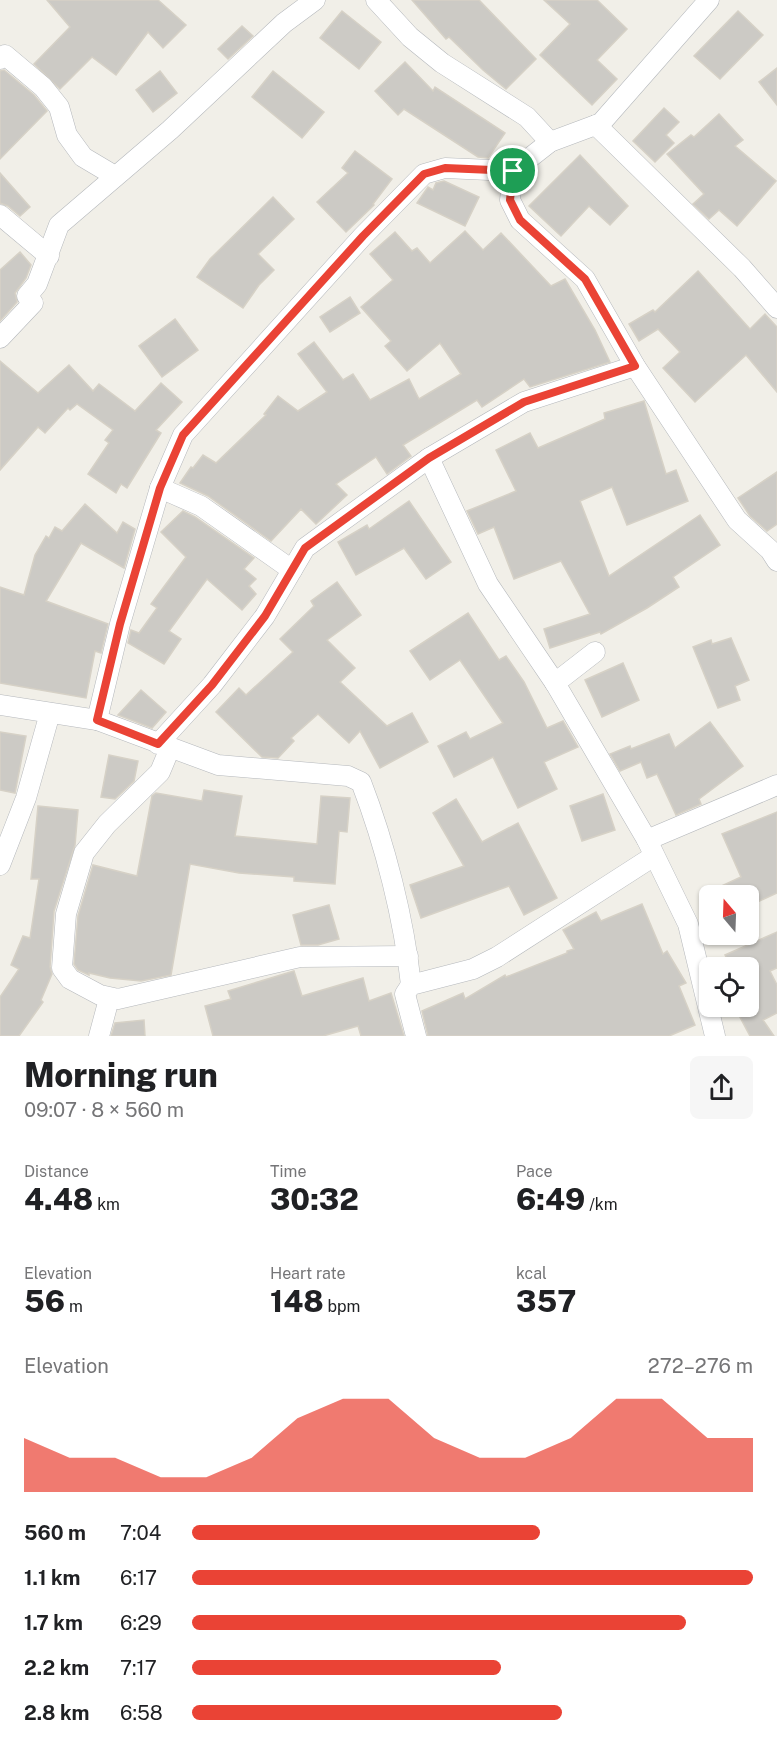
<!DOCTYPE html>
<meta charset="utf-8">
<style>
:root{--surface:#fff;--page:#f6f6f6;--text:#202124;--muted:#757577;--accent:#ea4335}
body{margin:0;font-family:"Public Sans",sans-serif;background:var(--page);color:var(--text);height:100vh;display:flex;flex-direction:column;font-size:22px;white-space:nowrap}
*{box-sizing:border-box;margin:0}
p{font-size:20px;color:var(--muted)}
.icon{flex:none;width:33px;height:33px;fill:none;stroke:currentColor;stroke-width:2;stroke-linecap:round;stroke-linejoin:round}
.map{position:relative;height:1036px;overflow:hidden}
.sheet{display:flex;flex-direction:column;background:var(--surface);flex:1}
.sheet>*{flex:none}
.needle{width:39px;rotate:341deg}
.controls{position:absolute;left:699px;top:885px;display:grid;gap:12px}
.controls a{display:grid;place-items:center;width:60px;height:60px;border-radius:9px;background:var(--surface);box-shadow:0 2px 4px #0004;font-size:30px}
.pin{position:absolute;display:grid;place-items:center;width:51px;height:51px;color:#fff;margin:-26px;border:3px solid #fff;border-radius:50%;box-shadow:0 2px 6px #0007}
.round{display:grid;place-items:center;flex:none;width:63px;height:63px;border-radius:9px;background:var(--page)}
.head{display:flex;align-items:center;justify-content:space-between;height:102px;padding:0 24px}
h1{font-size:33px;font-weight:800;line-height:45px}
.stats{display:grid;grid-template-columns:repeat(3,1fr);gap:9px;height:102px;padding:6px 24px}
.stats div{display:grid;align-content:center}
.stats b{font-size:30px;font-weight:800}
.stats small{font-size:16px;font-weight:400}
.stats p{font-size:16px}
.chart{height:168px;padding:12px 24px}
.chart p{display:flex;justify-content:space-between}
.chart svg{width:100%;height:108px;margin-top:6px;fill:var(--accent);opacity:.7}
ul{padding:0 24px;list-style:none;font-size:20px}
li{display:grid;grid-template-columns:96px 72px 1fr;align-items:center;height:45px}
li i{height:15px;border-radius:8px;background:var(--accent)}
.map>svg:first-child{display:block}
</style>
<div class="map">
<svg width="777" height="1036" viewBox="0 0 777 1036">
<rect width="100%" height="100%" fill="#f1efe8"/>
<g fill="#cccac5" stroke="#d6d1c6" stroke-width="1.5">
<polygon points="47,0 158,0 186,25 163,48 148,32 116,75 92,57 60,89 34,64 70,27"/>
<polygon points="412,0 479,0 536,59 506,89 483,70 449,37 446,39"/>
<polygon points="544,0 597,0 627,29 597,60 617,79 592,105 540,55 570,24"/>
<polygon points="342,11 381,42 359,69 320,38"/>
<polygon points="738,11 763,35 720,79 694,56"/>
<polygon points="242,26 253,36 228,59 218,49"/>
<polygon points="405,62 433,91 435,87 505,133 488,158 478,157 404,109 398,115 375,91"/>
<polygon points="777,68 777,105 759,82"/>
<polygon points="4,70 34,95 47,111 0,159 0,71"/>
<polygon points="160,71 177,93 153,112 136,90"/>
<polygon points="273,71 324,112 302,138 252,97"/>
<polygon points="664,108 679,122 666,135 674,143 655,162 633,141"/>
<polygon points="719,114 743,140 735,146 776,181 737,226 719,210 709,219 693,204 704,194 667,154 691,135 694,137"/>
<polygon points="355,151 392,179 373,204 374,205 346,232 317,202 348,173 342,168"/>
<polygon points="580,155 628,206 610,225 589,206 561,236 529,206"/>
<polygon points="0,173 30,207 20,216 8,206 0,203"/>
<polygon points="444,181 479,197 465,226 417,203 428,187 433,190 436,183"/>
<polygon points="273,197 294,219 258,254 274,270 259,285 243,308 197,277 210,259"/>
<polygon points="465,231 483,250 501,233 551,286 565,279 595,330 610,362 530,387 524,379 482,407 477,400 403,445 411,456 387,474 376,457 336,484 347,495 316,524 301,509 271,541 208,496 180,483 191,467 193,468 203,455 216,463 266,415 264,414 278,396 298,411 327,392 298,354 314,342 343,380 353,374 370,400 409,379 419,399 461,374 440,343 407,371 385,346 391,341 361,307 393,280 370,254 395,232 412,251 417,248 430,263"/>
<polygon points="20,252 31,265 26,278 15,293 17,302 0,321 0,270"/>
<polygon points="698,271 750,329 765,314 777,327 777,392 746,355 695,402 663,368 680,352 658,329 639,341 629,324 653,310 655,312"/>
<polygon points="350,297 360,313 330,332 320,317"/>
<polygon points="175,319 198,350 162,377 139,346"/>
<polygon points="0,361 38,393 69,365 93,391 99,384 135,411 161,383 182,402 156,430 161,433 127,488 121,484 116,493 88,474 109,443 105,440 113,430 77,404 70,410 68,408 45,433 38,427 0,470"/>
<polygon points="644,401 666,474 676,470 688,501 627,525 612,487 580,501 609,576 700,515 720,545 673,577 679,587 647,608 601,634 600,632 550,648 544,629 590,614 561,561 514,579 494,527 478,534 467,511 516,491 496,450 530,433 538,448 605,419 604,413"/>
<polygon points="777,472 777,524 767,531 750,516 738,498"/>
<polygon points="409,501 451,562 426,579 404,548 356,575 338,542 367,525 369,529"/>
<polygon points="85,504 117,533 123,522 135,529 124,568 81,543 46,601 108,624 101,653 95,651 86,698 0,683 0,587 24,595 35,555 46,536 49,538 55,527 62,531"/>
<polygon points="183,511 195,517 254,558 244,569 256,579 249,586 256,594 242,610 207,579 169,631 181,639 164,664 128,643 131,630 139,633 157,608 151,604 186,557 161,532"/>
<polygon points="337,582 361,615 327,640 355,668 340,682 387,726 412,713 428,742 380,768 360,731 349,743 318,714 291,738 294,741 278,758 262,757 216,712 239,688 246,695 293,652 280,639 314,606 311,601"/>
<polygon points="468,613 499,660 506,656 524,682 547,728 563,721 578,747 544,762 557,789 518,808 493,757 454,777 438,746 466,732 470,739 503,723 460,660 430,680 410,651"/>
<polygon points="731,638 749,680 735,686 740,700 718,708 693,647 711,640 712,644"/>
<polygon points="623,663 639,700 602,717 585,680"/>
<polygon points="141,690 166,712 152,728 118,715"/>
<polygon points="710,722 743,766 699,799 701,804 676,815 657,774 647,778 641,762 620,771 610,754 630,746 631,749 669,734 675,748"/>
<polygon points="0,732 26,736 15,793 0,790"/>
<polygon points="109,755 138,761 134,781 115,799 101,797"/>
<polygon points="204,790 242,796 235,836 317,844 321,796 350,798 347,832 339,831 335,884 294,881 294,877 239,873 190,864 171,975 141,981 110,978 89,973 89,975 78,970 74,964 78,916 93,865 137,876 152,796 156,793 202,801"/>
<polygon points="603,794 615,830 582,841 570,806"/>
<polygon points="456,799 482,842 518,823 557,898 524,915 509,886 421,918 410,885 464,866 433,813"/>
<polygon points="38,806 78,810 75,845 54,911 50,967 52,974 41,1000 43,1002 19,1036 0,1036 0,997 19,969 11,965 23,936 30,938 39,879 31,879"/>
<polygon points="777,812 777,893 753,904 750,896 700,896 741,877 722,834"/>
<polygon points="642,904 663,954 667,951 686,983 679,986 695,1025 669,1036 428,1036 422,1011 463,993 465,999 505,975 506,977 567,953 567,951 574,949 563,930 596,912 601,921"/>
<polygon points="329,905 339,939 318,945 301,945 293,915"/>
<polygon points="777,932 777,968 770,971 777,985 777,1013 763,1020 774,1036 750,1036 734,1006 748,1006 748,968 731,968 725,955"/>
<polygon points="294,971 302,996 363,978 369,1001 391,993 404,1036 361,1036 358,1026 323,1036 213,1036 205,1006 231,999 228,991"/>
<polygon points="144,1020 145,1036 111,1036 115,1023"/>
</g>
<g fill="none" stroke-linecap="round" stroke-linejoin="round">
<defs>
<g id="minor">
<polyline points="376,0 410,37 442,63 527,117 550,142"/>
<polyline points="709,0 601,123 550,142 513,171 510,200 520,220 585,279 635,366 737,520 770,550 777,561"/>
<polyline points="0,59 5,55 43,87 59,107 67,135 83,157 115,176"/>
<polyline points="596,125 742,268 777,308"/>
<polyline points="0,215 49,256"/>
<polyline points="0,338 33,303 27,296 37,284 59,225 170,130 284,23 315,0"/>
<polyline points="429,458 488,584 555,683 647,840 688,924 715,1036"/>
<polyline points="160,488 201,506 292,570"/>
<polyline points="555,683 595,652"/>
<path d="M 0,705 L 97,720 L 218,765 L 348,776 L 361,782 C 385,844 404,919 411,985"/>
<polyline points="97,720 120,624 160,488 183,435 363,236 424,174 445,168 513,171"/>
<polyline points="158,744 212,685 265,616 305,548 429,458 524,402 635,366"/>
<polyline points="170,748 160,772 107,824 84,853 66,914 62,968 70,979 100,995 118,999 300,957 408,956"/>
<polyline points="647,840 777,785"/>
<polyline points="0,865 26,798 50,713"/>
<polyline points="99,1036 109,999"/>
<polyline points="416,1036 405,994 411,985 473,969 497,957 654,856"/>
</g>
</defs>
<use href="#minor" stroke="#b5b8bc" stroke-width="21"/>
<use href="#minor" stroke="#fff" stroke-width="20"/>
</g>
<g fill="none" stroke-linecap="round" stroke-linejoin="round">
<defs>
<polygon id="route" points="445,168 513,171 510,200 520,220 585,279 635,366 524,402 429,458 305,548 265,616 212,685 158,744 97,720 120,624 160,488 183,435 363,236 424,174"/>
</defs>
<use href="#route" stroke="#fff" stroke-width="12"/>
<use href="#route" stroke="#ea4335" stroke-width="8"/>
</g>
</svg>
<div class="controls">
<a><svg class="needle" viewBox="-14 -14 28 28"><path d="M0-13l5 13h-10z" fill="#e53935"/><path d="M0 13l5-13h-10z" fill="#757577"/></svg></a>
<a><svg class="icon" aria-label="locate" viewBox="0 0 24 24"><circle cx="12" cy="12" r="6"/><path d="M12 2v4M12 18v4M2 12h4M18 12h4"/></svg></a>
</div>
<div class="pin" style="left:513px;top:171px;background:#1e9e55"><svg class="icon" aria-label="arrive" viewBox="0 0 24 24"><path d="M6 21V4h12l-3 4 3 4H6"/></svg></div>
</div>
<section class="sheet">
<div class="head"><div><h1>Morning run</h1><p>09:07 · 8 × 560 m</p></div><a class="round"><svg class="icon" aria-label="share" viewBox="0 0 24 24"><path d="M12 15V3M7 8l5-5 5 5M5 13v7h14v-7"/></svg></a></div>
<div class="stats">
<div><p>Distance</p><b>4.48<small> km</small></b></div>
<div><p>Time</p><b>30:32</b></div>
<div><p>Pace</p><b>6:49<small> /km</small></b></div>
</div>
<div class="stats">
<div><p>Elevation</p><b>56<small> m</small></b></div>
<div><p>Heart rate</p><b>148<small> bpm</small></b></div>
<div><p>kcal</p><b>357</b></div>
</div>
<div class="chart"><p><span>Elevation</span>272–276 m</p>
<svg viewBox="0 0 160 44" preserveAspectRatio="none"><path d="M0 44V22L10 30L20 30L30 38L40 38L50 30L60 14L70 6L80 6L90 22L100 30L110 30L120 22L130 6L140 6L150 22L160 22V44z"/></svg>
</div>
<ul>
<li><b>560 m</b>7:04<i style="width:62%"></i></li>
<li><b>1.1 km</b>6:17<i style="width:100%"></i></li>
<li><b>1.7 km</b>6:29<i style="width:88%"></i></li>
<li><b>2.2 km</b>7:17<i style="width:55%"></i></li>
<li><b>2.8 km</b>6:58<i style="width:66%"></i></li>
</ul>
</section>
